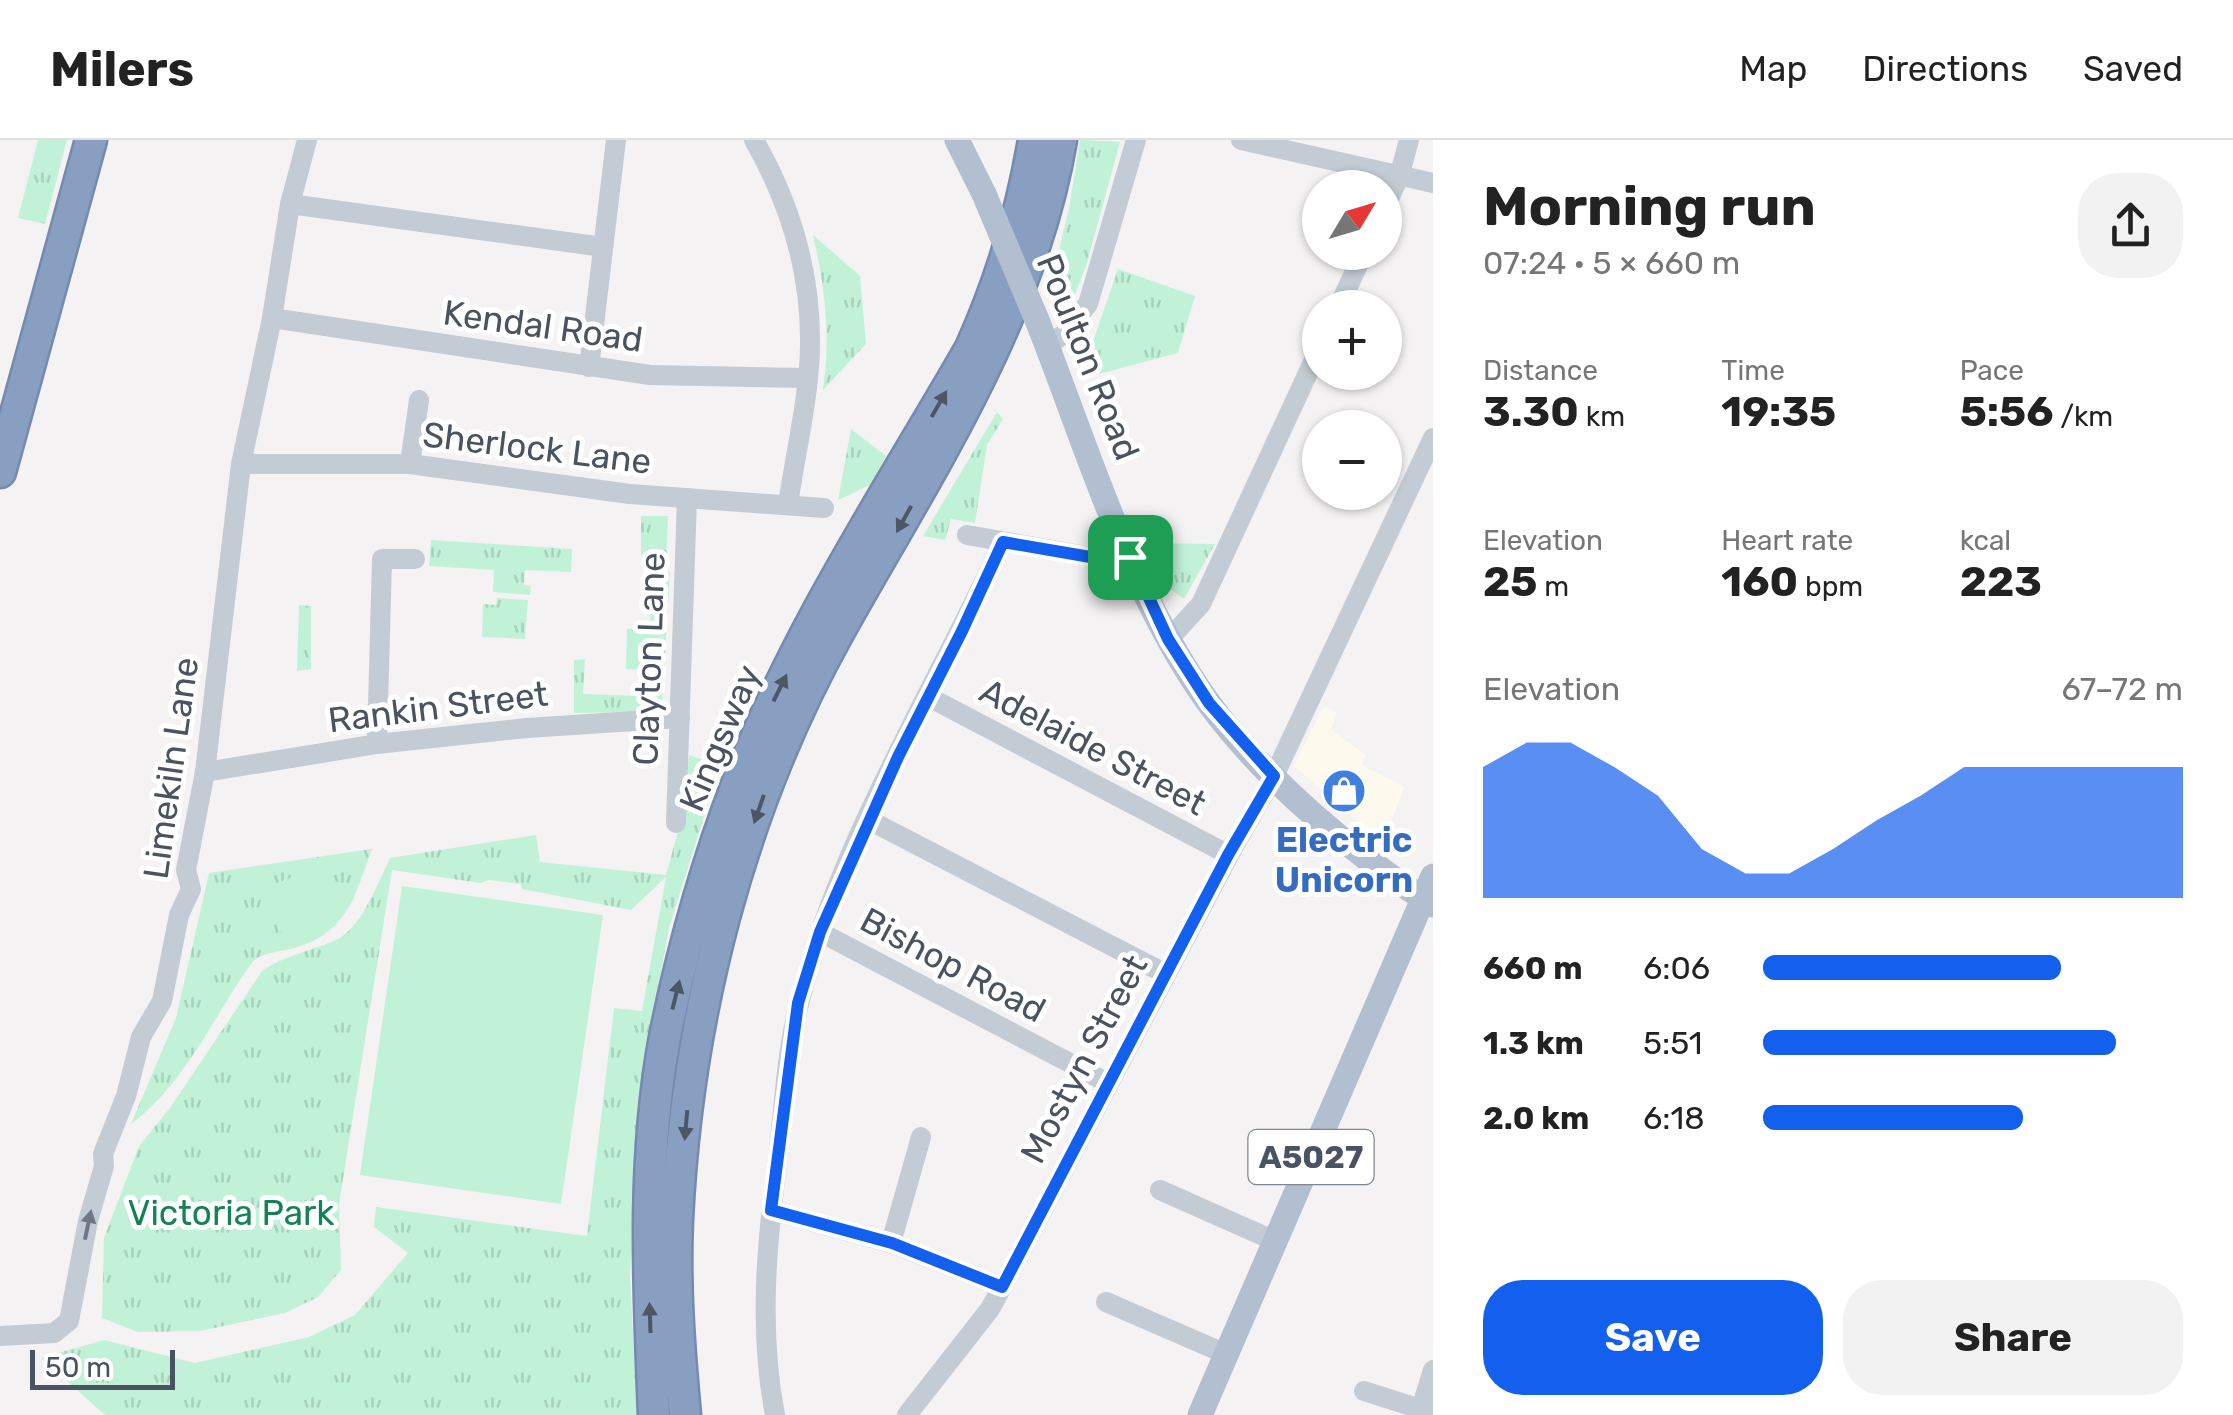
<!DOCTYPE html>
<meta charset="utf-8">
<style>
:root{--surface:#fff;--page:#f2f2f2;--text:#222;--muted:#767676;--line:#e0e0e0;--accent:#135fee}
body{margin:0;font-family:Rubik,sans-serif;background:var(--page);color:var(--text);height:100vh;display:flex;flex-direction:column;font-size:38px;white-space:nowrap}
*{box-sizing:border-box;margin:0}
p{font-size:32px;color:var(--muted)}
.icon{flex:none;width:55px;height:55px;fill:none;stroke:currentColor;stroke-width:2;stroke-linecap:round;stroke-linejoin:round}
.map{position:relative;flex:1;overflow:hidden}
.panel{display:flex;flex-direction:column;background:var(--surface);width:800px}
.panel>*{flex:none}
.needle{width:65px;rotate:52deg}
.fabs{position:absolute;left:1302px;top:30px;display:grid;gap:20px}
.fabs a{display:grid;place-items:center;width:100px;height:100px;border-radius:50%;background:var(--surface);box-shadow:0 2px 8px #0004;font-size:50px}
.scale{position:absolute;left:30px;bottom:25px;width:145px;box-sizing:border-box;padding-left:10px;border:5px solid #495361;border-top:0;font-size:28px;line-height:35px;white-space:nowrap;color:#495361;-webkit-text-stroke:8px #fff;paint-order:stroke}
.pin{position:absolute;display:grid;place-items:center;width:85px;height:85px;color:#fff;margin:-42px;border-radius:20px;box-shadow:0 5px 15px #0006}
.round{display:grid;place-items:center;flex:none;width:105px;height:105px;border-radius:40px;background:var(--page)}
.overview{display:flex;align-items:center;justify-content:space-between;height:170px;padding:0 50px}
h1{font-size:55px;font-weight:700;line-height:75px}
.figures{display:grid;grid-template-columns:repeat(3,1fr);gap:15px;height:170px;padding:10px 50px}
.figures div{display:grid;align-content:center}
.figures b{font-size:42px;font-weight:700}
.figures small{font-size:28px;font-weight:400}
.figures p{font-size:28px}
.chart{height:280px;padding:20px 50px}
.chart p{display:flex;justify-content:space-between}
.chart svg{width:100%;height:180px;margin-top:10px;fill:var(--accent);opacity:.7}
.primary-button{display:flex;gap:20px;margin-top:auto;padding:20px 50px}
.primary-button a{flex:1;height:115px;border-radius:40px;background:var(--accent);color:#fff;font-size:40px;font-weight:700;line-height:115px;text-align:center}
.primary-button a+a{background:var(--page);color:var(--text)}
ul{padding:0 50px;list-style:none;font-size:32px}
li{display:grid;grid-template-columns:160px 120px 1fr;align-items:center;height:75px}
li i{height:25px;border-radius:12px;background:var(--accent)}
header{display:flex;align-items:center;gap:60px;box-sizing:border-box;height:140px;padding:0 50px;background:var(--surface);border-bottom:2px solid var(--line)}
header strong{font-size:48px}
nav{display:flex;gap:55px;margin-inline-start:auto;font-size:35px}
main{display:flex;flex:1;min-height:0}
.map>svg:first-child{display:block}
</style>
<header>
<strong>Milers</strong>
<nav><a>Map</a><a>Directions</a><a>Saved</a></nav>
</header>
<main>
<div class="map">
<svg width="1433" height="1275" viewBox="0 0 1433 1275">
<defs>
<pattern id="grass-tufts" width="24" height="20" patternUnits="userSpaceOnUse" patternTransform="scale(2.5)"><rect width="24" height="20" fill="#c1f2d8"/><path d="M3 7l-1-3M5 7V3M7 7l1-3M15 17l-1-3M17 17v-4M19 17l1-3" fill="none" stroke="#a7d1bc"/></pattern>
</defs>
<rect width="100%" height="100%" fill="#f4f2f2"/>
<polygon fill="#fdfaed" points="1324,566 1337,573 1331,590 1366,615 1362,625 1405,647 1382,703 1294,626"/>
<g fill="url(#grass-tufts)">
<polygon points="38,0 67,0 45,84 18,78"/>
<path d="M 1080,0 L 1120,2 L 1087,123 L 1075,155 C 1063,161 1059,159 1049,150 L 1069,69 Z"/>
<path d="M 813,95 L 860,136 L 866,204 L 823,250 C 831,197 825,147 813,95 Z"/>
<polygon points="1118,129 1195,156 1178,213 1080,239"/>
<polygon points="997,272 1003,279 987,305 975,383 951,379 945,400 923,396"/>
<polygon points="851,289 886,316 870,345 838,360"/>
<polygon points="641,376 668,376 666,427 641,426"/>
<polygon points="431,400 572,409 571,432 525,430 524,445 531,446 530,455 493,452 494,430 429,426"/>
<polygon points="1153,403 1215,404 1184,459 1171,450"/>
<polygon points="651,431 670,432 662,566 654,572 574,573 574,520 585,519 583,554 642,556 643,530 626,529 627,489 650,489"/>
<polygon points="497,458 528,460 525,499 482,497 483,464 496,465"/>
<polygon points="299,465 311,466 311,529 297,531"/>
<path d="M 689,615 L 720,626 L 669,788 L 638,959 L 630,1136 L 637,1275 L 105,1275 L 41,1218 L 104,1200 L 195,1223 L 309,1197 L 355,1175 L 408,1113 L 374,1087 L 376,1067 L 587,1096 L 614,868 L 642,871 L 666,737 L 631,770 L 522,749 L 521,744 L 489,740 L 480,743 L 392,730 L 339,1064 L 341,1130 L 318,1157 L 285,1173 L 200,1191 L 138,1192 L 102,1178 L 104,1098 L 139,1006 L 170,968 L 262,831 C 285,815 309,812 334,801 C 361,790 378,743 390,718 L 536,695 L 540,722 L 666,735 L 685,666 Z"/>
<path d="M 372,709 C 354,758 347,794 291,809 C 276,812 266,812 253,821 C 214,875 186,943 131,984 L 176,878 L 209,733 Z"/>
</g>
<g fill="#c1f2d8">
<path d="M 296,736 L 307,740 L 336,741 L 354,758 C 341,784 316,798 289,806 C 275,786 280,768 279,745 L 282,741 Z"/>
<polygon points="402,746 603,775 561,1064 360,1035"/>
</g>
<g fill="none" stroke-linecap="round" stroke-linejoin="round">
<defs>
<g id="highway">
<polyline points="0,332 91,0"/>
<path d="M 654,1275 C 649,1149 642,1021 665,897 C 682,812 707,723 738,642 C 797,489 890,349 971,208 C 1001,141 1022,72 1034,0"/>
<path d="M 685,1275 C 679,1210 674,1144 677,1079 C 687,876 739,671 838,493 C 926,335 1030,182 1061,0"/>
</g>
</defs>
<use href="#highway" stroke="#748aae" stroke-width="35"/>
<g stroke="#c3cbd4" stroke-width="20">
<path d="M 754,0 C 790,63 811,131 810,205 C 810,252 795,316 788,364"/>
<polyline points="1241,0 1433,43"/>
<polyline points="290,64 603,107"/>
<polyline points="1385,67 1399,37 1409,0"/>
<polyline points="1338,168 1364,112"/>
<polyline points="272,178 650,235 806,238"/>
<polyline points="1047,206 1064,194 1088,164 1136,0"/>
<polyline points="589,227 616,0"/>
<polyline points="241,324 410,324 630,354 824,368"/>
<polyline points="410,324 419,260"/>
<polyline points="967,395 1103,419 1131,417"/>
<polyline points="1169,499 1201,464 1320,207"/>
<polyline points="927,556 1229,715"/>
<polyline points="377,604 382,419 415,419"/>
<polyline points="205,632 377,604 527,588 680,578"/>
<polyline points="869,680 1166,834"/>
<polyline points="676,683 687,358"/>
<polyline points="820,792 1108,943"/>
<polyline points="1160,1050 1275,1101"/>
<polyline points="771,1070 891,1103 1002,1147"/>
<polyline points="891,1103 921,997"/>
<polyline points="1106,1162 1226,1214"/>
<polyline points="0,1196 54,1193 69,1181 88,1081 104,1026 103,1014 126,956 141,897 162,861 179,775 191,749 186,730 205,632 241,324 272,178 290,64 307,0"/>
<polyline points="1364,1251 1433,1273"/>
<polyline points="1421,1269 1433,1230"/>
<path d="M 775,1275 C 759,1193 766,1108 777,1025 C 784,971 786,912 800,860 C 840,701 935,550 1003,402"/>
<polyline points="907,1275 990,1169 1002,1147 1229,715 1274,636 1433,298"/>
</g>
<g stroke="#b1bfd1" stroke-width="25">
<polyline points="957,0 984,54"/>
<path d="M 1037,180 C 1087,306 1129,452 1208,562 C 1264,639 1353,714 1433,765"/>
<polyline points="1200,1275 1433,736"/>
</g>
<use href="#highway" stroke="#899fc2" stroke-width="30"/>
<polyline stroke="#b1bfd1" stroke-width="25" points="984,54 1037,180"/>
</g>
<defs><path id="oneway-solid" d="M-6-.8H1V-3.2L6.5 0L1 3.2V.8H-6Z" transform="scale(2.5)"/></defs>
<g fill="#4c5766">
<use href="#oneway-solid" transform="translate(939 264) rotate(-60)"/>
<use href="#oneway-solid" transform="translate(904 379) rotate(119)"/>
<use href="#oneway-solid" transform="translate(780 548) rotate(-64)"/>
<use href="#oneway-solid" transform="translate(759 669) rotate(109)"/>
<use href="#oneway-solid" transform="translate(676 855) rotate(-76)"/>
<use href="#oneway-solid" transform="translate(686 985) rotate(95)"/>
<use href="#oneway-solid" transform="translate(650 1178) rotate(-92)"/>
</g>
<use fill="#6e7784" href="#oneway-solid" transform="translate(88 1085) rotate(-78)"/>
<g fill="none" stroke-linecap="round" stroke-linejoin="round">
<defs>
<polygon id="route" points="1003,402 1102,419 1130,417 1168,499 1209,563 1274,636 1228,715 1002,1147 892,1103 771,1070 798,863 820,792 898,617 962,491"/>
</defs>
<use href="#route" stroke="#fff" stroke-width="20"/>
<use href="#route" stroke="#135fee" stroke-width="12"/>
</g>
<defs>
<symbol id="shop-disc" viewBox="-11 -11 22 22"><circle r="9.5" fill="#3f7fe0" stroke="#fff"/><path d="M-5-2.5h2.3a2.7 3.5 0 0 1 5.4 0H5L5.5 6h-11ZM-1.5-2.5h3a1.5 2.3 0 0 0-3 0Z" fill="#fff"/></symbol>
</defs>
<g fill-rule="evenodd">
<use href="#shop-disc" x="1319" y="626" width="50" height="50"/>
</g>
<g text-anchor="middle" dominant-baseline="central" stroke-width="10" stroke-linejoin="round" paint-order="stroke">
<rect fill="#fff" stroke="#808790" stroke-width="2.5" x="1248.5" y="990" width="125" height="54" rx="8"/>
<g font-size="32" font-weight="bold" fill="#495361">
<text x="1311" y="1017">A5027</text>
</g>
<g font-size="35" fill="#495361" stroke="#fff">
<text transform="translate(543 186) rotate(8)">Kendal Road</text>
<text transform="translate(1088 217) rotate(68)">Poulton Road</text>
<text transform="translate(537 308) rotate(7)">Sherlock Lane</text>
<text transform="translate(649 519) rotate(-88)">Clayton Lane</text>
<text transform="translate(438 567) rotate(-7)">Rankin Street</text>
<text transform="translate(720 598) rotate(-67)">Kingsway</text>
<text transform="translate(1093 607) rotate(28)">Adelaide Street</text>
<text transform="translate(171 628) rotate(-82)">Limekiln Lane</text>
<text transform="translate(953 825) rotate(28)">Bishop Road</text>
<text transform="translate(1084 919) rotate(-62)">Mostyn Street</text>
</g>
<g font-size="35" font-weight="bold" fill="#366cbe" stroke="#fff">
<text x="1344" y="700">Electric<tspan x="1344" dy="40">Unicorn</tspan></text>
</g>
<g font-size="35" fill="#148254" stroke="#fff">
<text x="231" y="1073">Victoria Park</text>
</g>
</g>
</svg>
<div class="fabs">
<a><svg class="needle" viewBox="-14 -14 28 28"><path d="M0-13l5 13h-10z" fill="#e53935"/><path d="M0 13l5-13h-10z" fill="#767676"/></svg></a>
<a>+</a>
<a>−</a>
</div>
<div class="scale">50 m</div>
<div class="pin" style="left:1130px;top:417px;background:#1e9e55"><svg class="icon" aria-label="arrive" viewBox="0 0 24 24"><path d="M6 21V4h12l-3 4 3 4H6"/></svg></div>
</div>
<section class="panel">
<div class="overview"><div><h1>Morning run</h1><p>07:24 · 5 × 660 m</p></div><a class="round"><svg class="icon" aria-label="share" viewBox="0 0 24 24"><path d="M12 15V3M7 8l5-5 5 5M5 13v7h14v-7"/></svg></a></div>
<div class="figures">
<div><p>Distance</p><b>3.30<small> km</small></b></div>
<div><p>Time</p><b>19:35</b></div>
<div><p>Pace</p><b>5:56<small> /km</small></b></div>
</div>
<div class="figures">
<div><p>Elevation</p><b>25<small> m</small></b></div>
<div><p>Heart rate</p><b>160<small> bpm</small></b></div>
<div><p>kcal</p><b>223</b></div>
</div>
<div class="chart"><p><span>Elevation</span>67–72 m</p>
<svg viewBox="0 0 160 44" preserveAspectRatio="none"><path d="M0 44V12L10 6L20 6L30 12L40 19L50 32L60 38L70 38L80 32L90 25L100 19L110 12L120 12L130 12L140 12L150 12L160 12V44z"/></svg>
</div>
<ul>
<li><b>660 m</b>6:06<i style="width:71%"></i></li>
<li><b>1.3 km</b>5:51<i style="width:84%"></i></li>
<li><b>2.0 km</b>6:18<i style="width:62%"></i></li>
</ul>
<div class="primary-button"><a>Save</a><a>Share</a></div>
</section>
</main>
